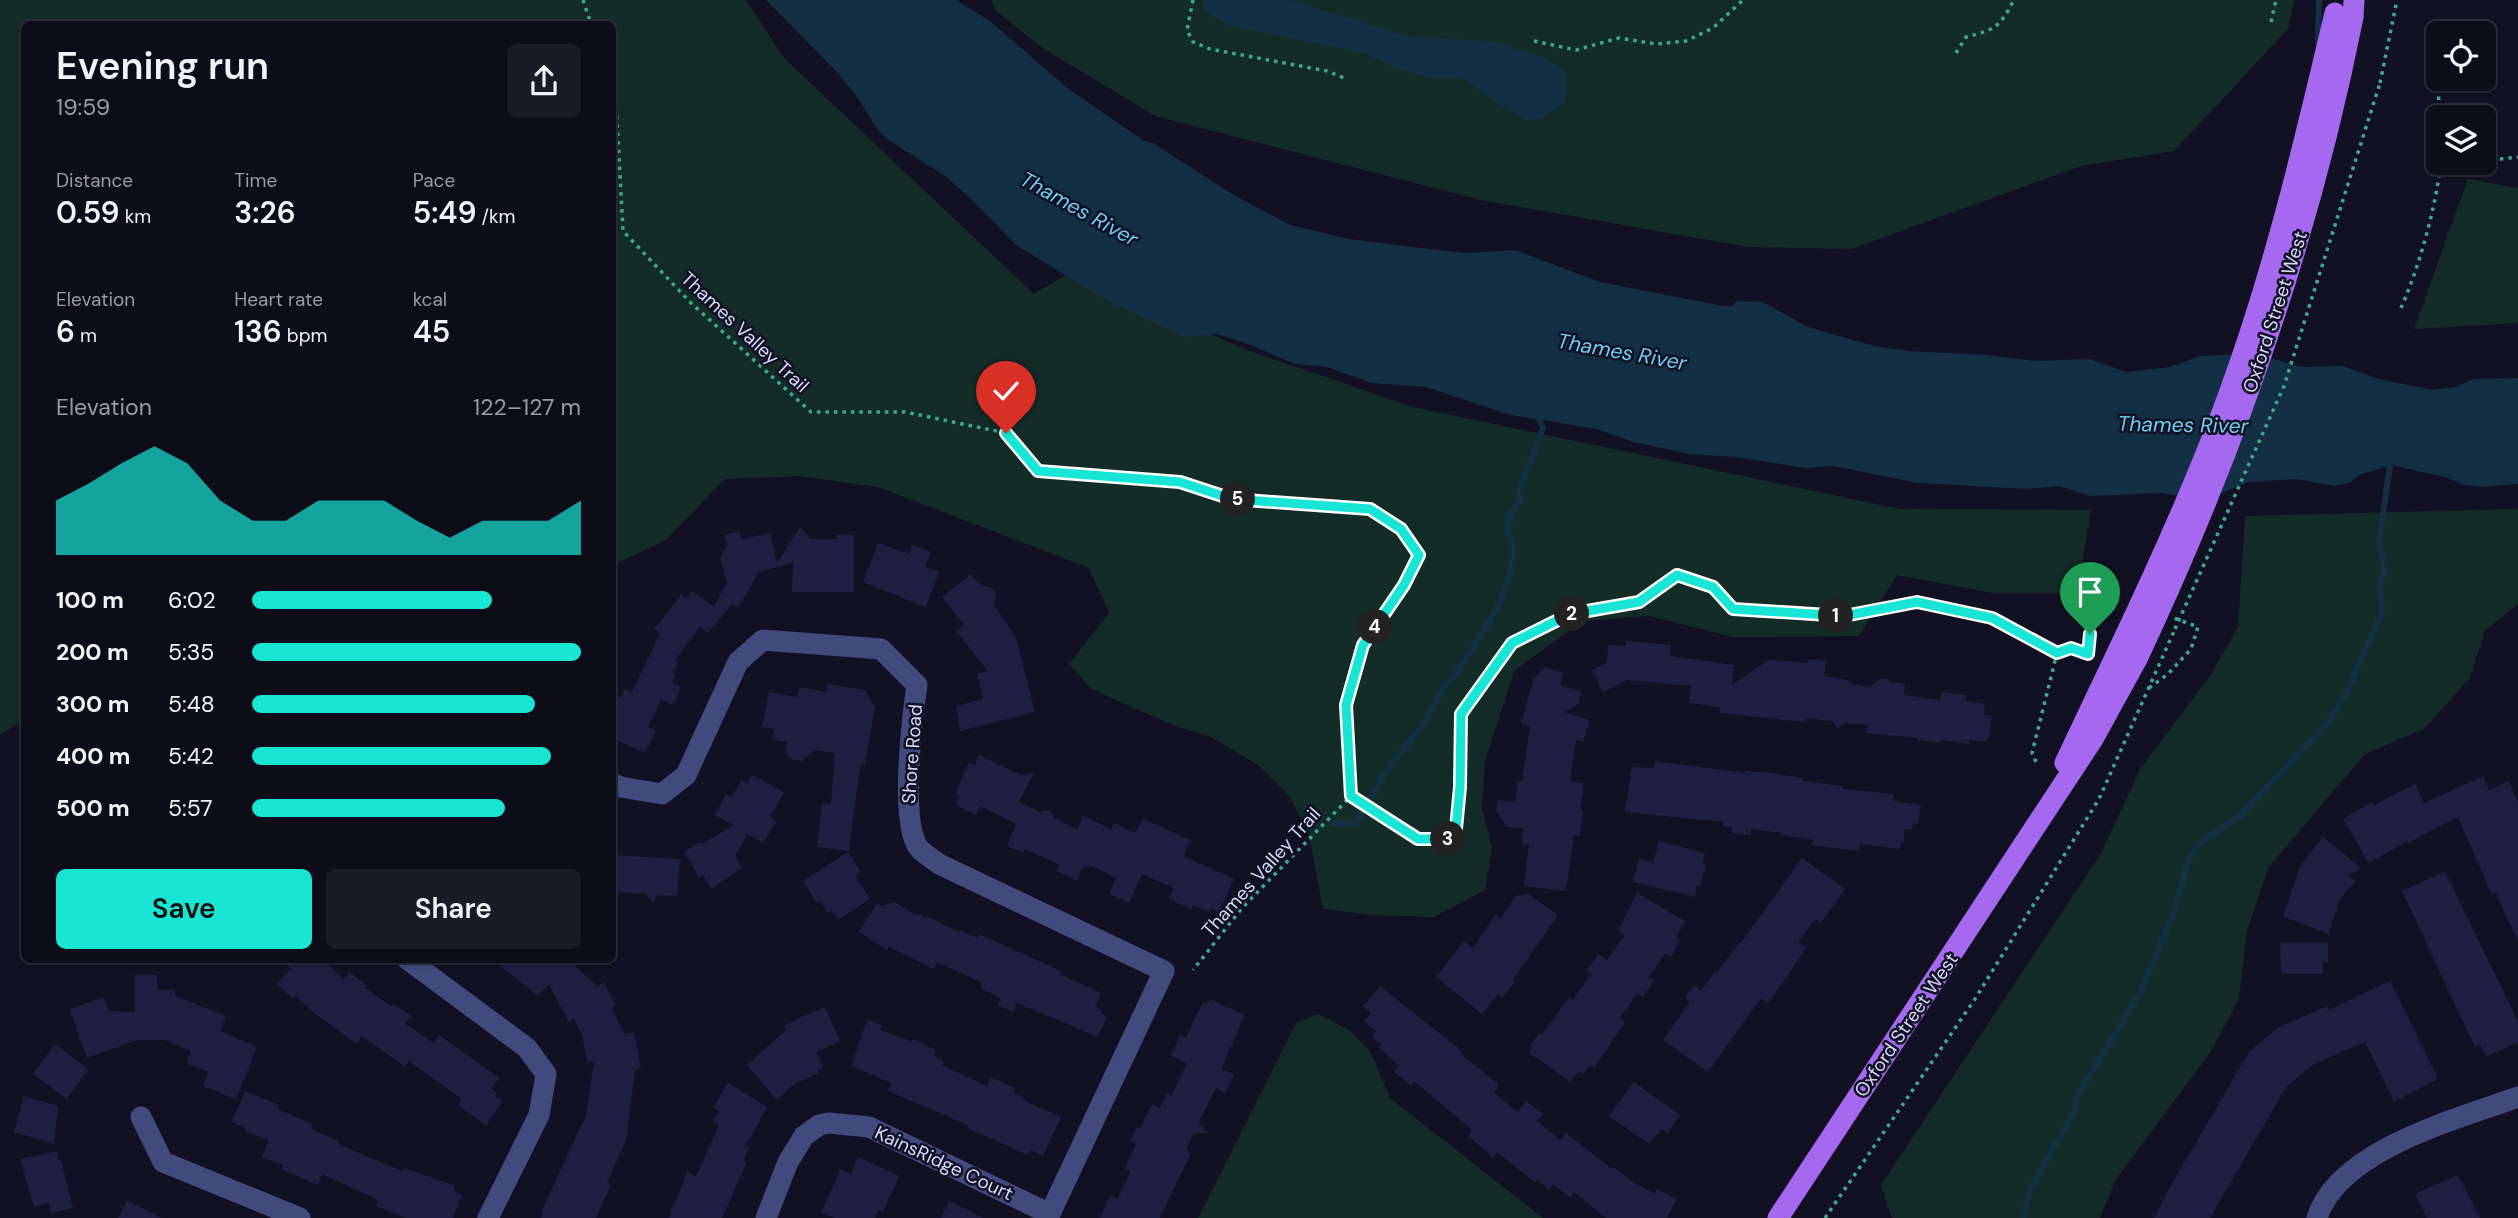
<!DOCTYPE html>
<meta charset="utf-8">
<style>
:root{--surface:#0d0d1a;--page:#1b1b27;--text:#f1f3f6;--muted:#9a9ca2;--line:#2d2d39;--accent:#18e5d5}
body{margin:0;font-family:"DM Sans",sans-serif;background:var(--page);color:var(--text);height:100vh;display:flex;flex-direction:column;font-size:26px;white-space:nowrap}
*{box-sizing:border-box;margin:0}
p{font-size:23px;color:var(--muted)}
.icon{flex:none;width:38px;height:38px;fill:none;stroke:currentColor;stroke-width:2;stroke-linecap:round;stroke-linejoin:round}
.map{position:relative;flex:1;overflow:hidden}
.sheet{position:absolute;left:21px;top:21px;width:595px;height:942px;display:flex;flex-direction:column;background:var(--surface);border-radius:10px;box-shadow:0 2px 5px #0004,0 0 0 2px var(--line)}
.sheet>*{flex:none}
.controls{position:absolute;left:2426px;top:21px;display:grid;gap:14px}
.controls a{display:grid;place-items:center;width:70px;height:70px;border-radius:10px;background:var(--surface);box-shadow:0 2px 5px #0004,0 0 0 2px var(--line);font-size:35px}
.pin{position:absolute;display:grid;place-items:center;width:60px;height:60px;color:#fff;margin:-72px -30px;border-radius:50% 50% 50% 0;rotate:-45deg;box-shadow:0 0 7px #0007}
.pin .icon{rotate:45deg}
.km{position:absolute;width:35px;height:35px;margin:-18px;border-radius:50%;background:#222;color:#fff;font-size:19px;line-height:35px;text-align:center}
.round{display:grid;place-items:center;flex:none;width:74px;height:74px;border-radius:10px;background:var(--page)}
.summary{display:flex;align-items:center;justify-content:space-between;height:119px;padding:0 35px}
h1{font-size:38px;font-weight:600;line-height:52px}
.stats{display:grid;grid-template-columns:repeat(3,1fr);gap:10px;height:119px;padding:7px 35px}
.stats div{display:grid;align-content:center}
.stats b{font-size:30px;font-weight:600}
.stats small{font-size:19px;font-weight:400}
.stats p{font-size:19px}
.chart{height:196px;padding:14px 35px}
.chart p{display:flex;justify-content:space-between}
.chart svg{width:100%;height:126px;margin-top:7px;fill:var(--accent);opacity:.7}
.primary-button{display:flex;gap:14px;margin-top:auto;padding:14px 35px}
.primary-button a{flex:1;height:80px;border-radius:10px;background:var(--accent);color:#111;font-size:28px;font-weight:600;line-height:80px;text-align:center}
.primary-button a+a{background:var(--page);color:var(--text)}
ul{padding:0 35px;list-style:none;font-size:23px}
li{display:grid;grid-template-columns:112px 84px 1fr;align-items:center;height:52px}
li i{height:18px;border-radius:9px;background:var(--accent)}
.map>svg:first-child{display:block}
</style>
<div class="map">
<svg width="2518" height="1218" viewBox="0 0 2518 1218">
<rect width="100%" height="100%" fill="#111123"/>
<g fill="#142c27">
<polygon points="0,0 746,0 784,58 1034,294 1076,269 1099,285 1247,350 1413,407 1900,509 2091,510 2077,593 1993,593 1897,575 1859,636 1733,637 1649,616 1582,621 1514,671 1485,761 1482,808 1492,848 1485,890 1434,917 1373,915 1323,909 1309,834 1289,796 1258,765 1211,737 1173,725 1091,689 1069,664 1109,613 1089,568 878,487 800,476 725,479 666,540 613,565 612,24 24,24 24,719 0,735"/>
<polygon points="991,0 2294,0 2288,29 2174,151 2081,166 1851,249 1748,247 1481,200 1155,116 1041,47 995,10"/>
<polygon points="2468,179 2518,188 2518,323 2414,329"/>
<polygon points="2518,509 2518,604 2485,631 2469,679 2424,729 2365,754 2269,867 2247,930 2239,999 2210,1053 2116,1179 2100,1218 1892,1218 1881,1185 2100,855 2141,768 2212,673 2238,627 2245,516"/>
<polygon points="1318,1014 1351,1031 1371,1053 1390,1098 1543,1218 1198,1218 1296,1023"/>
</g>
<g fill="#132f44">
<polygon points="766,0 956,0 990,21 1066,87 1144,141 1153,143 1232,194 1290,225 1349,239 1421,248 1465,253 1515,250 1600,282 1723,306 1733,306 1736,301 1763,302 1808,327 1874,346 1908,351 1987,355 2034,361 2090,359 2126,372 2170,367 2200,356 2254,353 2302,367 2343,366 2379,379 2433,390 2455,387 2474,379 2518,378 2518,484 2483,487 2464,485 2448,478 2392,465 2359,475 2350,483 2334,486 2297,479 2249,482 2207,499 2160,493 2090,496 2059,486 2027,489 1918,483 1834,466 1806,468 1735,457 1689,454 1633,442 1597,429 1511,415 1426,387 1372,383 1327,367 1295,364 1248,344 1217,334 1184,337 1106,300 1016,245 973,201 945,176 887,139 877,129 860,101 838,73"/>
<polygon points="1202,0 1290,0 1409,37 1490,41 1547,58 1568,75 1565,102 1544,118 1528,121 1494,101 1464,79 1429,78 1392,66 1364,53 1228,25 1204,11"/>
</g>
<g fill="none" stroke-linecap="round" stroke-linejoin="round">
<g stroke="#132f44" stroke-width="6">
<polyline points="2318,43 2319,0"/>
<path d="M 1333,823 L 1356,824 L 1389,767 L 1423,725 L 1445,685 L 1452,679 C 1474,646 1525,578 1510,536 C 1509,533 1507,530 1506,527 L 1511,520 L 1508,518 L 1521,499 L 1519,491 L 1543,428 L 1536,412"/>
<polyline points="2023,1218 2030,1190 2075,1110 2076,1098 2140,993 2173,915 2189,858 2199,844 2240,816 2326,725 2346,694 2382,612 2380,583 2385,570 2379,542 2391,458"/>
</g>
</g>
<g fill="#1f1f42">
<polygon points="800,527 811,539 837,539 837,535 854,535 854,592 792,592 793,563 759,572 738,608 732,604 708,633 700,627 675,660 678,662 673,673 676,675 672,683 681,688 673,705 661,699 648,727 656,731 645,753 612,738 612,707 617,696 621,698 624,689 632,692 660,634 654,629 681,595 686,599 692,591 714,607 727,582 720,558 727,545 724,535 740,531 742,539 770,533 777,563"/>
<polygon points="878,543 909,554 913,545 931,552 925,567 939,572 926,607 863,582"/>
<polygon points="971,574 980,585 992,588 996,594 994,605 1016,637 1035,712 960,731 956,706 983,699 977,674 988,671 956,631 964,625 942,597"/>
<polygon points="1626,641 1671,645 1670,656 1734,665 1732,685 1768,660 1808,663 1808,659 1826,661 1824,676 1848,680 1850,684 1869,687 1881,678 1888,679 1890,682 1905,684 1904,695 1940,700 1942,692 1966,695 1966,701 1985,704 1984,715 1992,716 1989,739 1987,739 1986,742 1969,740 1969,744 1942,740 1941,743 1918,740 1918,738 1866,733 1867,725 1845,723 1838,728 1832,721 1805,718 1805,722 1720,713 1720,707 1689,703 1691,686 1627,680 1603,692 1592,670 1607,663 1608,645 1625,646"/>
<polygon points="1545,667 1564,673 1560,685 1582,692 1578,704 1564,712 1590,720 1583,742 1576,740 1570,781 1584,783 1580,810 1583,810 1580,836 1574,835 1566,891 1524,886 1529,844 1522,844 1523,828 1507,827 1496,811 1497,800 1515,802 1518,781 1522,781 1530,726 1521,723 1534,678"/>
<polygon points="827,684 865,690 875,707 865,764 862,764 859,774 849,851 817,847 822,803 831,804 835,753 814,750 802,761 790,759 786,752 787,742 772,739 774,729 762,727 769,692 797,697 799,687 826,692"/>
<polygon points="979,755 1021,775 1034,773 1019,802 1041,812 1045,810 1052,812 1054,818 1077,829 1083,816 1111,829 1114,823 1136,833 1143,819 1191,840 1183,856 1234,879 1219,912 1211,908 1209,912 1193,905 1192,909 1169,899 1174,888 1142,874 1129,903 1109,894 1116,878 1090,865 1089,868 1084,866 1077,881 1057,871 1060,865 1025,849 1023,853 1007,846 1016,824 980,806 976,815 956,805 960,796 955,794 969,762 975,765"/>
<polygon points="1655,761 1745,773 1745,771 1769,773 1803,778 1803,781 1842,786 1842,789 1894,794 1893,801 1921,805 1918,824 1913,823 1912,830 1905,829 1903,843 1900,843 1900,849 1860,844 1859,851 1811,845 1814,840 1782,835 1782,833 1751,829 1751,835 1732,833 1732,827 1722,826 1723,822 1625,812 1632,767 1654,768"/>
<polygon points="752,775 784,792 770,817 776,821 764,843 747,834 735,856 742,868 711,889 703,874 699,877 684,852 699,842 702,844 734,825 715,815 726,794 732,797 741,780 747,784"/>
<polygon points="2483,776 2489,790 2509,781 2518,802 2518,941 2496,893 2492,895 2458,817 2408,843 2407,841 2369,863 2343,819 2372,802 2374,805 2415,784 2424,803"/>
<polygon points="2323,837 2361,868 2348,875 2355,881 2340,899 2328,934 2283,916 2300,866"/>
<polygon points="1659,841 1705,853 1703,863 1706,864 1700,886 1697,886 1695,897 1633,882 1639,859 1653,863"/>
<polygon points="848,852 861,872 855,876 870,899 838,920 832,910 828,913 820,901 817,903 803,881"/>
<polygon points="612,855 680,859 677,896 657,895 653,902 646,894 612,892"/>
<polygon points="1802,858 1845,889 1821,923 1815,919 1798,942 1806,948 1781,985 1768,1003 1761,998 1708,1072 1663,1040 1690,1002 1685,998 1694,985 1701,991 1715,971 1717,972 1740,942 1741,943"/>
<polygon points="2445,871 2518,1022 2518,1042 2486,1057 2480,1044 2475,1047 2402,891"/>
<polygon points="1637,893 1685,921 1676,938 1680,940 1671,957 1665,954 1649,977 1654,980 1643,997 1637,993 1620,1018 1625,1022 1594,1068 1590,1065 1583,1074 1579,1071 1571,1082 1529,1053 1532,1048 1530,1046 1539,1033 1542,1035 1569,997 1573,1000 1591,974 1587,971 1598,954 1607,960 1625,935 1618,931"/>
<polygon points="1528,894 1558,915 1513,980 1515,982 1502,997 1498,994 1482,1014 1436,977 1464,941 1473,948 1495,915 1501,919 1515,896"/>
<polygon points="895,902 917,916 918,914 927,918 927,916 959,932 960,930 978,938 979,934 1003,945 1061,971 1060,974 1101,993 1095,1007 1102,1010 1101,1014 1107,1017 1098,1037 1017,1003 1013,1012 998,1005 1001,998 980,988 983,983 937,962 934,969 889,947 887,950 859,932 877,903 882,906"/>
<polygon points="2280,943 2328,943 2328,962 2323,962 2323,974 2281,974"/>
<polygon points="280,959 322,959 344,980 349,972 368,986 365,988 392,1007 394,1004 411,1016 405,1024 434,1043 439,1035 499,1078 491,1089 497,1093 495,1096 503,1101 486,1125 458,1105 462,1099 409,1061 405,1067 362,1036 357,1044 314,1013 296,996 293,999 277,984 291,968"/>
<polygon points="492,959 568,959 570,961 578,960 576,967 597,986 604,982 616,1005 611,1007 624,1034 634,1032 641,1068 635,1070 626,1141 607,1183 611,1185 596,1218 541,1218 543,1213 541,1212 586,1116 594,1061 587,1062 582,1034 574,1019 569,1022 549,984 538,996"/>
<polygon points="135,975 157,975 157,990 175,990 175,996 226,1016 220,1031 257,1047 236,1099 203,1086 209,1072 186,1063 191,1051 165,1040 137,1040 87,1058 70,1009 104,997 109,1011 135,1012"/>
<polygon points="2390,981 2438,1079 2394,1102 2365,1042 2314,1064 2286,1087 2210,1218 2154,1218 2167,1192 2249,1052 2279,1027 2327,1006 2329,1010"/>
<polygon points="1380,986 1462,1051 1460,1053 1499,1085 1494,1092 1517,1112 1526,1101 1543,1114 1537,1121 1560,1140 1566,1133 1612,1169 1614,1167 1631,1181 1655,1194 1657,1189 1677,1199 1667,1218 1606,1218 1574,1192 1570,1198 1553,1184 1549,1189 1538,1180 1536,1183 1497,1152 1493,1157 1468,1136 1472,1130 1414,1081 1411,1085 1394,1072 1399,1066 1378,1047 1381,1044 1372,1037 1376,1031 1364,1021 1371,1013 1363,1006"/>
<polygon points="1210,999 1245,1015 1221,1069 1234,1074 1225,1093 1216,1088 1199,1122 1208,1133 1193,1134 1187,1148 1190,1155 1160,1218 1100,1218 1110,1195 1118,1199 1130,1172 1125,1169 1136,1144 1130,1141 1137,1127 1140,1129 1152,1104 1160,1108 1167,1093 1171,1096 1187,1063 1171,1056 1180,1035 1186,1038 1203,1002 1207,1004"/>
<polygon points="825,1007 840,1041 816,1052 823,1068 818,1071 819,1073 794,1084 777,1100 747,1065 786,1030 784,1025"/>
<polygon points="867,1020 882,1025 880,1030 911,1041 913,1039 936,1050 934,1056 944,1061 942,1065 987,1086 991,1077 1015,1088 1013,1092 1024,1097 1023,1100 1061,1117 1043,1156 1031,1150 1028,1155 967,1128 968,1125 888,1091 892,1083 851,1066"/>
<polygon points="55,1044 88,1069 67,1099 33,1074"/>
<polygon points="1634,1082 1680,1115 1668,1133 1662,1129 1649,1144 1609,1116"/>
<polygon points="728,1083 767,1107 745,1147 749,1148 743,1161 747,1162 722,1218 669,1218 687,1172 696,1176 719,1125 713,1121 719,1111 713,1108"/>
<polygon points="245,1091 279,1105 277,1109 313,1124 311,1129 339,1141 338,1144 402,1171 404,1168 455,1186 453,1191 462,1195 453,1218 407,1218 376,1206 378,1200 322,1174 318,1185 281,1169 283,1165 262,1157 269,1140 245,1131 246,1128 232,1122"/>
<polygon points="24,1096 58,1106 54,1144 14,1132"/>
<polygon points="57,1151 59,1160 61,1160 73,1208 51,1213 49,1203 34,1207 20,1159"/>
<polygon points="858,1157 899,1176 883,1212 879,1210 875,1218 834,1218 821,1212 841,1169 851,1174"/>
<polygon points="2458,1175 2480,1218 2427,1218 2415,1194"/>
<polygon points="127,1200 161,1218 118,1218"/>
<polygon points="949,1201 984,1218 941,1218"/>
</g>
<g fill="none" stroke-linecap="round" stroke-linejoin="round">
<g stroke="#3caa8f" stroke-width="3.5" stroke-dasharray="3.5 5" stroke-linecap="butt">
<polyline points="583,0 591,24"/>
<polyline points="1193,0 1187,30 1193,42 1210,49 1327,71 1344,78"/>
<polyline points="2271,22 2276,0"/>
<polyline points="1534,41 1576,50 1619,38 1656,44 1686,41 1713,28 1743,0"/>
<path d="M 1956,53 L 1966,37 C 1996,29 1999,28 2014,0"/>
<polyline points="2438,54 2439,117"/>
<polyline points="2380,83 2397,0"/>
<polyline points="612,91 616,101 623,231 691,303 811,412 905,412 1006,433 1038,471 1180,483 1232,499 1370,509 1401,529 1419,555 1404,585 1363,645 1346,705 1351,796 1242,908 1193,970"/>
<polyline points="2483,161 2518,157"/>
<polyline points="2442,166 2467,163"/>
<path d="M 2401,308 C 2420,265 2435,209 2441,163"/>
<polyline points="2149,688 2168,674 2191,649 2198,627 2174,618"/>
<polyline points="2036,762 2032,753 2057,653"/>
<polyline points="1351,796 1418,839 1455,839 1460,787 1461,714 1512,643 1570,614 1639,602 1677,575 1713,587 1733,609 1844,616 1917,602 1992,618 2057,653 2071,648 2088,654 2090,634 2098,611 2117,607"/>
<polyline points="1825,1218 1975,999 2099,799 2175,629"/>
</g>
<g stroke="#41497d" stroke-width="21">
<path d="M 612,783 L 620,787 L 662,794 L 686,775 L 738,662 L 763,640 L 881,649 L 917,685 C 912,719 900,820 918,847 C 922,853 933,859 939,864 L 1164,971 L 1048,1218"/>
<polyline points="407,959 527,1048 546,1074 539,1115 488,1218"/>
<polyline points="141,1117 163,1162 300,1218"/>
<polyline points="766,1218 788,1162 804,1136 819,1125 829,1123 869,1127 1050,1214"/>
<path d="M 2317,1218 C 2338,1150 2457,1119 2518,1097"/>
</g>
<g stroke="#a569ef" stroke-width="21">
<polyline points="2353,17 2354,0"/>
<polyline points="2065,763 2119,649"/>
<polyline points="1778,1218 2093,739 2137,659"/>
</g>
<polyline stroke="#3caa8f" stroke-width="3.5" stroke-dasharray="3.5 5" stroke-linecap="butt" points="2175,629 2284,386 2380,83"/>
<g stroke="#a569ef" stroke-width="21">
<path d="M 2119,649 C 2159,565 2198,479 2230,391 C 2275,268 2305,140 2335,13"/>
<path d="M 2137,659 C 2234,453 2309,240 2353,17"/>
</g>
</g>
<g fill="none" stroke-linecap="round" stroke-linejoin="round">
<defs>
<polyline id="route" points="1006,433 1038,471 1180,482 1232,499 1370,509 1401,529 1419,555 1404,585 1363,645 1346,705 1351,796 1418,839 1455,839 1460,787 1461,714 1512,643 1570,614 1639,602 1677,575 1713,587 1733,609 1844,616 1917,602 1992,618 2057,653 2071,648 2088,654 2090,634"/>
</defs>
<use href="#route" stroke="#fff" stroke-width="14"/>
<use href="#route" stroke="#18e5d5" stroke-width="9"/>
</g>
<g text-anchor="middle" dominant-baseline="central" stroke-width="5" stroke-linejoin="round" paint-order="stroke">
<g font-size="19" fill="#d7d9fb" stroke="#111123">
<text transform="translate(2275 312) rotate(-72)">Oxford Street West</text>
<text transform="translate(745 332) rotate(43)">Thames Valley Trail</text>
<text transform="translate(912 754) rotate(-86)">Shore Road</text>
<text transform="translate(1261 872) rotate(-48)">Thames Valley Trail</text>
<text transform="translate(1906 1025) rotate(-56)">Oxford Street West</text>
<text transform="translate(944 1163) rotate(25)">KainsRidge Court</text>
</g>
<g font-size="21" font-style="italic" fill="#70ccf0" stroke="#111123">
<text transform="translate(1079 209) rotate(29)">Thames River</text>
<text transform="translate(1622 352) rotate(10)">Thames River</text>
<text transform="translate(2183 425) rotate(1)">Thames River</text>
</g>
</g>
</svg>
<div class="controls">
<a><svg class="icon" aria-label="locate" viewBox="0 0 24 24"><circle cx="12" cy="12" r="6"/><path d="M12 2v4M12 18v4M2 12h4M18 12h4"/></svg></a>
<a><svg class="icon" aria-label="layers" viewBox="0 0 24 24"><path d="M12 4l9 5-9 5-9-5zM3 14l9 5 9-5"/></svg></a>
</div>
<div class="pin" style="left:2090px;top:634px;background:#1e9e55"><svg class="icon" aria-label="arrive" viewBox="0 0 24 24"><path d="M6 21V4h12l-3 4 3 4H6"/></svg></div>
<div class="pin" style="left:1006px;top:433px;background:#d93025"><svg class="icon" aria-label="check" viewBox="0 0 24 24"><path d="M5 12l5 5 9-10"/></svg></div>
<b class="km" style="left:1836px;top:616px">1</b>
<b class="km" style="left:1572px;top:614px">2</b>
<b class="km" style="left:1448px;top:839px">3</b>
<b class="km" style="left:1375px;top:627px">4</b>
<b class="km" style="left:1238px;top:499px">5</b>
<section class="sheet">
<div class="summary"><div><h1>Evening run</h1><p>19:59</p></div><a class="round"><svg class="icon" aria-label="share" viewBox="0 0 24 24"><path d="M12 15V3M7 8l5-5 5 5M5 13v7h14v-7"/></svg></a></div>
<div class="stats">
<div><p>Distance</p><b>0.59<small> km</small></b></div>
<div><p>Time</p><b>3:26</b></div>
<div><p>Pace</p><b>5:49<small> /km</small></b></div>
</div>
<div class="stats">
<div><p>Elevation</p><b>6<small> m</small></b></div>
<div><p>Heart rate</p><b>136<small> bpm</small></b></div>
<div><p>kcal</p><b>45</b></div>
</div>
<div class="chart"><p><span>Elevation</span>122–127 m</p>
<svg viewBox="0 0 160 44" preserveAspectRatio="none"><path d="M0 44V25L10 19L20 12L30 6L40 12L50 25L60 32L70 32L80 25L90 25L100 25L110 32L120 38L130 32L140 32L150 32L160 25V44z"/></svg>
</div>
<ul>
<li><b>100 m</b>6:02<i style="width:73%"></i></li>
<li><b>200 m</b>5:35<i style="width:100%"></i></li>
<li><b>300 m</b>5:48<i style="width:86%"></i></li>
<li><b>400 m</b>5:42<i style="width:91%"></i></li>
<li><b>500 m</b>5:57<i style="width:77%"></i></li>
</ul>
<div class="primary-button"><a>Save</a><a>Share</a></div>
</section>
</div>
